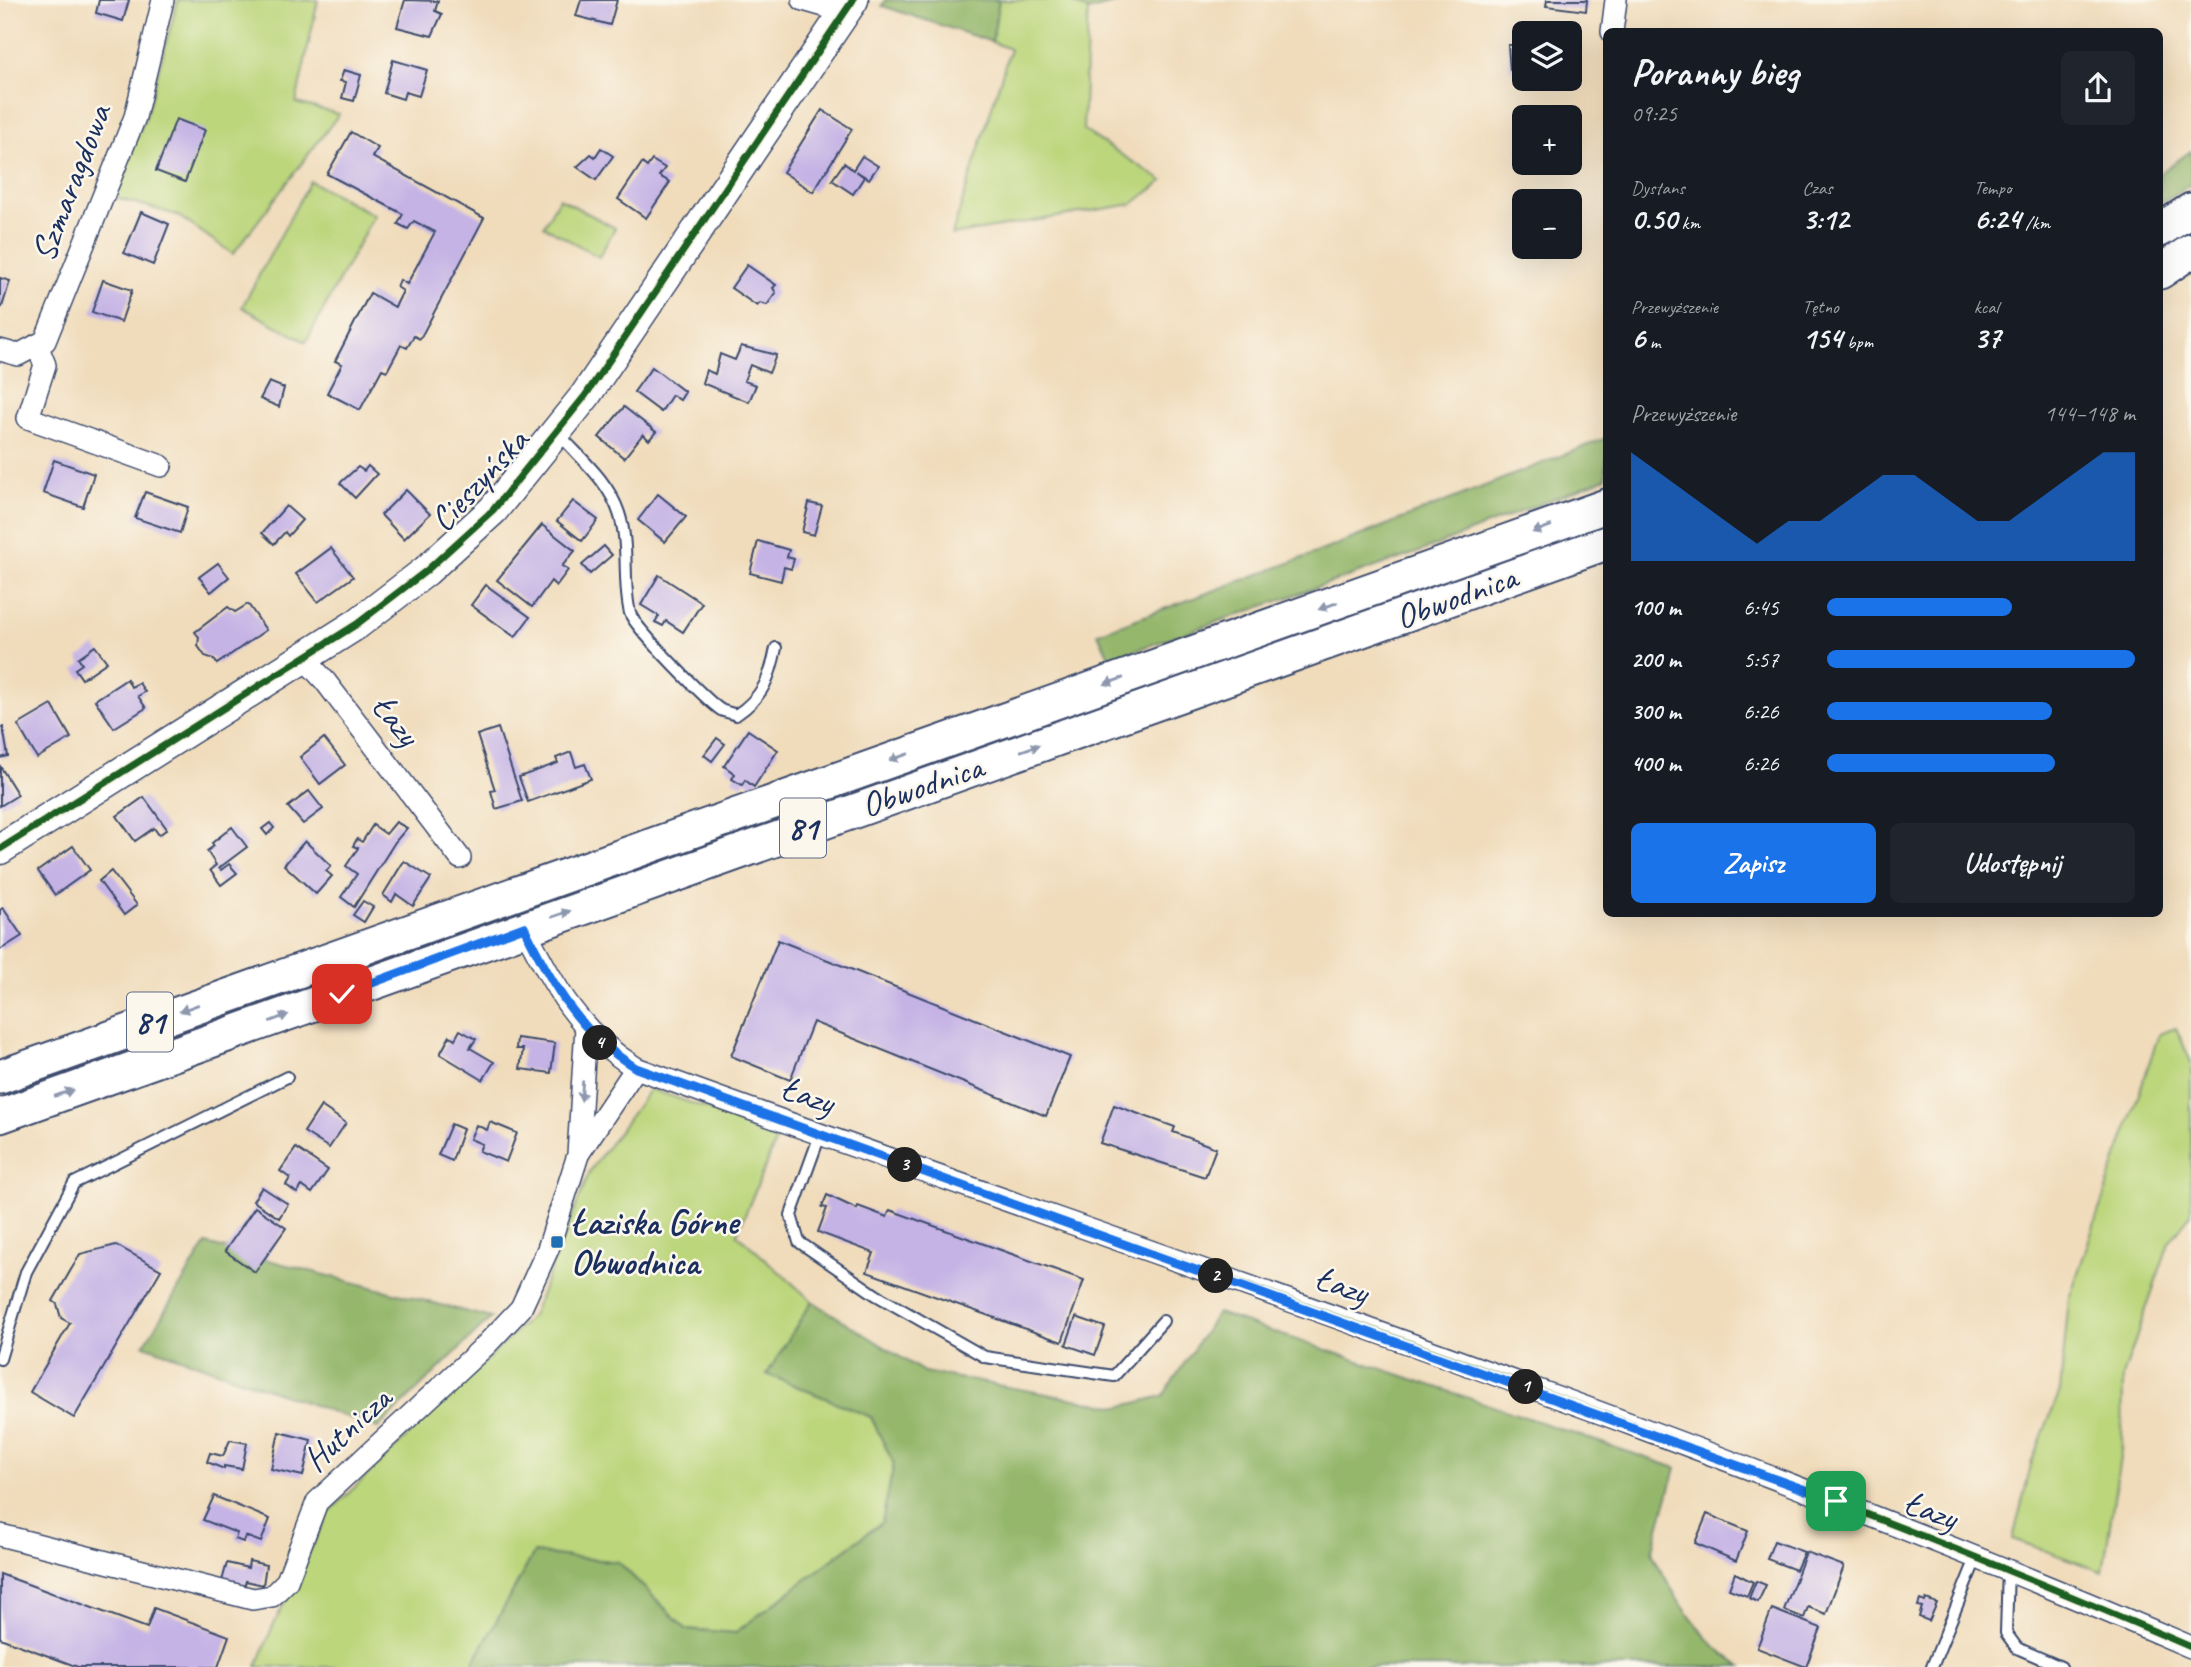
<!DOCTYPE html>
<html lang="pl">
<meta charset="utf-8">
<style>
:root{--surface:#171b24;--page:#20242c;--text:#f1f3f6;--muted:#9ea1a6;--accent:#1a73e8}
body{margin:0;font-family:Caveat,sans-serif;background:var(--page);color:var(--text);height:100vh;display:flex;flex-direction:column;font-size:26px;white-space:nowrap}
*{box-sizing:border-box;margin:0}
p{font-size:23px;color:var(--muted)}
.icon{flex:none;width:38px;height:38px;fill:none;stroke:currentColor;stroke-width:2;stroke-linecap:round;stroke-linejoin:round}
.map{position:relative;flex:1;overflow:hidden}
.panel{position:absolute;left:1603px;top:28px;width:560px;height:889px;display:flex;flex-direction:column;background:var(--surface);border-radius:10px;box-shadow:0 7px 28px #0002}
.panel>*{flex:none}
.buttons{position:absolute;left:1512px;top:21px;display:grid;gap:14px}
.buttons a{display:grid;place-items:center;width:70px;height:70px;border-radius:10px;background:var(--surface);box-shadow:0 7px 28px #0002;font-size:35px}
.pin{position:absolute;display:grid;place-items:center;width:60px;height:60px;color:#fff;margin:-30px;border-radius:14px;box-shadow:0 4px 10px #0006}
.km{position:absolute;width:35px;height:35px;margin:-18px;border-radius:50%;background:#222;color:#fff;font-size:19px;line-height:35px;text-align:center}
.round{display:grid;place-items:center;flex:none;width:74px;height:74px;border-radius:10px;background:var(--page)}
.head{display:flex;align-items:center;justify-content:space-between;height:119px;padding:0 28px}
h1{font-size:38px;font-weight:600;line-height:52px}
.metrics{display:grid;grid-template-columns:repeat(3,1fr);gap:10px;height:119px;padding:7px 28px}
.metrics div{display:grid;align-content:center}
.metrics b{font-size:30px;font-weight:600}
.metrics small{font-size:19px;font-weight:400}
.metrics p{font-size:19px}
.chart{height:196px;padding:14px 28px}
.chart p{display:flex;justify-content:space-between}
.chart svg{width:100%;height:126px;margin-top:7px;fill:var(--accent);opacity:.7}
.button{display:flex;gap:14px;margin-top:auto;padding:14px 28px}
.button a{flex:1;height:80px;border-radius:10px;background:var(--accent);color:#fff;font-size:28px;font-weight:600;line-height:80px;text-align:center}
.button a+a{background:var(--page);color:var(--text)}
ul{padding:0 28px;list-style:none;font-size:23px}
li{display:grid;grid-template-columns:112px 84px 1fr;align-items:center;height:52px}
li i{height:18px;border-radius:9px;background:var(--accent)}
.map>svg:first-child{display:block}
</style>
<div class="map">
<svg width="2191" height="1667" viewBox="0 0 2191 1667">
<rect width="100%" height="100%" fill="#fbf7ec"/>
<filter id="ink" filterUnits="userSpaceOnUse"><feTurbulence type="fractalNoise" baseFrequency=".0143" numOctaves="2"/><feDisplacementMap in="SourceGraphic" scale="14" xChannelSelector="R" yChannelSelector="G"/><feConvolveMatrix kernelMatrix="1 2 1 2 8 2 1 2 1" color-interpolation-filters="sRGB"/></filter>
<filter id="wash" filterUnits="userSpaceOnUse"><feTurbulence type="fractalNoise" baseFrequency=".00686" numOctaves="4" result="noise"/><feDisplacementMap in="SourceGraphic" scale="28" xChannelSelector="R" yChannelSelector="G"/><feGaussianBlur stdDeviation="1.57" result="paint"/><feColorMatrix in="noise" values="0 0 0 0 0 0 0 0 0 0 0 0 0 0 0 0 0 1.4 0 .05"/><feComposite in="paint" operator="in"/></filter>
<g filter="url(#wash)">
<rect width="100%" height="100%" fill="#f0dcbb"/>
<g fill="#bcd67c" stroke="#6c826d" stroke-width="2">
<polygon points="178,0 318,0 296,103 339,114 233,254 177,215 110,196 145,119"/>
<polygon points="999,0 1069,0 1088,11 1083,130 1163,181 1132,204 952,235 1010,49 992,42"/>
<polygon points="310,181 374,215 306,342 242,307"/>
<polygon points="559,198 615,228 599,257 544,226"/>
<polygon points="2176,1028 2191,1062 2191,1214 2169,1243 2123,1376 2122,1444 2103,1572 2013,1539 2032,1461 2060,1391 2069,1299 2159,1034"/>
<polygon points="650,1089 779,1133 737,1234 812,1301 767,1374 871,1417 894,1464 882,1522 735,1633 686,1629 618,1562 534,1553 471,1667 257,1667 272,1628 329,1512 532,1316 590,1171"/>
</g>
<g fill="#95b76c" stroke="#587365" stroke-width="2">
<polygon points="885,0 999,0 992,42 882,6"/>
<polygon points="1069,0 1117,0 1117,3 1088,11"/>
<polygon points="2191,151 2191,184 2160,204 2160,173"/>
<polygon points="1606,438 1606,478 1419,552 1110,659 1098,633 1311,555"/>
<polygon points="206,1244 491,1318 378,1428 144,1345"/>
<path d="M 812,1301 L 924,1372 L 1119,1407 L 1163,1396 L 1217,1313 L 1676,1468 L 1652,1552 C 1670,1591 1704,1645 1742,1667 L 471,1667 L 534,1553 L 618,1562 L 686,1629 L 735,1633 L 882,1522 L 894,1464 L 871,1417 L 767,1374 Z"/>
</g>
<g id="blocks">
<g fill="#c5b3e5">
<polygon points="99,0 129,0 123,21 96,13"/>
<polygon points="405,0 438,1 435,11 442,14 432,36 397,27"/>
<polygon points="581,0 617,0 610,25 576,16"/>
<polygon points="1547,0 1587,0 1586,11 1546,6"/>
<polygon points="1508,45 1524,45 1524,69 1510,70"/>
<polygon points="393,60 427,70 419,96 405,92 403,99 384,93"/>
<polygon points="1570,60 1573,60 1572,89 1555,89 1555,84 1539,83 1540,79 1570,79"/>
<polygon points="344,70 361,75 354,101 342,98 346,82 340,81"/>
<polygon points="822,110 852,129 813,192 783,172"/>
<polygon points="176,119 205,130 185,182 156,171"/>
<polygon points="351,132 378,148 372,157 484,218 420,339 414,336 407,348 401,345 387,371 382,369 360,410 327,393 342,364 335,361 370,293 395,307 403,291 397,287 400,280 407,284 435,232 414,221 408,229 398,224 403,214 327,174"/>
<polygon points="601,148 613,156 596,180 577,167 591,154 595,157"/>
<polygon points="862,156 878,166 869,179 856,171 864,177 853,194 832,180 844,163 853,170"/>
<polygon points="652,160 665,168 659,176 670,182 646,218 618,199 642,163 647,167"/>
<polygon points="141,212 169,224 153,265 124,253"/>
<polygon points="747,265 776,285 773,288 776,293 767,305 760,303 757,306 731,288"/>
<polygon points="0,278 10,281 2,307 0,306"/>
<polygon points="103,280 132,290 121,322 92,312"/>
<polygon points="741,346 776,355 769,373 750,365 744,381 756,385 749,402 702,383 706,370 715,374 720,354 735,360"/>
<polygon points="652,367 685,392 680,400 672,395 661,412 634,392"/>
<polygon points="269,382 284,388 279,407 260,399"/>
<polygon points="624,407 656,432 649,440 643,434 624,458 599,437"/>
<polygon points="54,460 94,474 83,507 43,493"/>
<polygon points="368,466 377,474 355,498 340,483 358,467 364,471"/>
<polygon points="406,490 430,514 404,539 381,515"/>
<polygon points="145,492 188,507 180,533 135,518"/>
<polygon points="658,494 686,517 665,542 638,520"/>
<polygon points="573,501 598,520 582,541 557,521"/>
<polygon points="809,503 822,506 814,535 802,532"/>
<polygon points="286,506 302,520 288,536 285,532 274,544 262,533"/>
<polygon points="542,525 575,551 562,566 568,570 556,586 551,581 532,607 497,580"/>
<polygon points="758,541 789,550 787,557 794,559 791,569 784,567 781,581 750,573"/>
<polygon points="604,546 612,555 590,574 582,565"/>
<polygon points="331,548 353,577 318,602 296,574"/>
<polygon points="218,563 229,577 211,592 199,577"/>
<polygon points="659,575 702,603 683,632 666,621 663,626 655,622 659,616 641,605"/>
<polygon points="486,585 530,617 515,637 471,605"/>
<polygon points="248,604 266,630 217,664 214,659 205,656 198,646 199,637 195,632 228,607 235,612"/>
<polygon points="95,646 107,662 82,679 75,669 82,664 78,658"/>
<polygon points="127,679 131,687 139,683 145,692 138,696 146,708 114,728 95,700"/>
<polygon points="52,705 71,738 37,758 18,725"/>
<polygon points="3,727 8,756 0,758 0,728"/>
<polygon points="498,728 522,801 496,809 491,791 495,790 477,735"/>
<polygon points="748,730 778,750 754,787 745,780 742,785 732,779 735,774 724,766"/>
<polygon points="324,738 345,765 320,784 300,757"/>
<polygon points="717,738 725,744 712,761 704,755"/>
<polygon points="571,752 576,767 585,764 591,779 528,802 519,777 558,763 556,758"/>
<polygon points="0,766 18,795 0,806"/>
<polygon points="309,791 323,809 303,824 288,807"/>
<polygon points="144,797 167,829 159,835 154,828 135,841 117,816"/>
<polygon points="396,822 407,828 395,842 354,907 341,897 357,874 346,866 358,848 353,846 357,839 362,842 373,825 386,834"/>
<polygon points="270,823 274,828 267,835 262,829"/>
<polygon points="232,827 247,847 219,868 221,870 229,864 237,873 221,885 210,870 216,865 207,851 214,846 212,843"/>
<polygon points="305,841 331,866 326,871 332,876 316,894 284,865"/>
<polygon points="73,846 90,870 55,895 38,871"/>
<polygon points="404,861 431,878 413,906 396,894 392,902 383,895"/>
<polygon points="111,871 137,905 124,915 99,881"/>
<polygon points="363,901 373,907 364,922 353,915"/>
<polygon points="3,908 22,936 0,950 0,910"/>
<polygon points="778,940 1070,1057 1046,1116 813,1022 790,1080 731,1056"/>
<polygon points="460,1030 476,1039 470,1048 494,1062 483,1080 440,1054 450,1036 455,1039"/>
<polygon points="517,1038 555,1043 551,1073 520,1069 523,1049 516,1049"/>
<polygon points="1114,1105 1175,1127 1173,1132 1216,1148 1205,1177 1100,1143"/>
<polygon points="321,1106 346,1123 329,1148 304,1132"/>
<polygon points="490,1122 517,1133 506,1162 479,1151 482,1144 470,1139 476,1125 487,1130"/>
<polygon points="451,1124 463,1129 452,1161 438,1155"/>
<polygon points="296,1148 328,1170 312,1193 302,1186 297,1193 286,1185 290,1178 280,1171"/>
<polygon points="262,1187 288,1204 279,1218 253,1201"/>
<polygon points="827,1195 857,1209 858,1206 887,1217 890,1210 1084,1280 1062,1342 867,1272 874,1253 818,1232 827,1208 822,1207"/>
<polygon points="255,1207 286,1228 255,1272 225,1251"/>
<polygon points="116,1245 161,1270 74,1418 30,1392 70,1323 61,1318 57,1304 53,1301 80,1254"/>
<polygon points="1076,1317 1105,1327 1095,1355 1066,1345"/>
<polygon points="279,1432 311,1440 303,1476 271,1469"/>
<polygon points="230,1440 247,1443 242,1469 224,1466 224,1469 207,1462 210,1453 223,1456"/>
<polygon points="214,1496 270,1519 261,1542 245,1536 243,1542 235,1539 237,1533 203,1520"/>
<polygon points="1707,1514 1748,1531 1736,1561 1695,1543"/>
<polygon points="1774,1541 1804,1552 1796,1570 1767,1559"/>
<polygon points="1806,1552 1844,1566 1826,1614 1808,1607 1804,1618 1784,1610"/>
<polygon points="249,1561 266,1565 263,1585 246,1581 244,1587 222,1581 227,1563 248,1568"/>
<polygon points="1735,1573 1753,1582 1747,1596 1729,1589"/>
<polygon points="0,1574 147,1628 154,1608 229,1636 218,1667 78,1667 0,1638"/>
<polygon points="1756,1581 1766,1585 1758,1602 1749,1598"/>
<polygon points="1926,1599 1937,1603 1929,1621 1919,1617 1922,1607 1918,1606 1920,1600 1925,1602"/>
<polygon points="1772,1609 1821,1628 1806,1667 1757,1648"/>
</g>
</g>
</g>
<g filter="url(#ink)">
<use href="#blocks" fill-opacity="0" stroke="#3b496c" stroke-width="2"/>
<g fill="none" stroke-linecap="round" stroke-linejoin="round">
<defs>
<g id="lane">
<path d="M 558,433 C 580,458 608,480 619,513 C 630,546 622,580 630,613 C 634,627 707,701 721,710 C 725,712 732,713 736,715 C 763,697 770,678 776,648"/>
<polyline points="820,1135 791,1215 799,1242 876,1295 985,1357 1114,1376 1163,1321"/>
<polyline points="0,1359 26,1272 74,1183 287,1077"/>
<polyline points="2008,1568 2006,1633 2017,1648 2061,1667"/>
<polyline points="1932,1667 1977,1556"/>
</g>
<g id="street">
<polyline points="803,0 845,12"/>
<polyline points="1612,32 1616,0"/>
<polyline points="37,345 45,365 28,418 161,466"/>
<polyline points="0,350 18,355 45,341 135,117 163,0"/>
<polyline points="303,657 325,681 460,858"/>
<path d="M 524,927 C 553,985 578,1032 636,1068 C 1155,1257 1683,1428 2191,1647"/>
<polyline points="579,1153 636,1068"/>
<polyline points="0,1535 253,1599 272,1596 287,1581 317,1502 486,1345 521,1308 548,1249 578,1155 586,1027"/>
</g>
<polyline id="secondary" points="0,849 357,624 426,571 493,510 585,396 853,0"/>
<g id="primary">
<polyline points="2160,230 2191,210"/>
<polyline points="2160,272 2191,251"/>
<polyline points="0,1077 1606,506"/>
<polyline points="0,1116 1606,543"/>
</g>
</defs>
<use href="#lane" stroke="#3b496c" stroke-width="14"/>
<use href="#street" stroke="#3b496c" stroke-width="24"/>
<use href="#secondary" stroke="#3b496c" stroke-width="33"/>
<use href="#primary" stroke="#3b496c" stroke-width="37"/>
<use href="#lane" stroke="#fff" stroke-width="10"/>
<use href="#street" stroke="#fff" stroke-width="21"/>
<use href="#secondary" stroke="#fff" stroke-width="30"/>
<use href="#primary" stroke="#fff" stroke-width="33"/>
<defs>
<g id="cycleway">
<polyline points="0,849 357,624 426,571 493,510 585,396 853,0"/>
<path d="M 524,927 C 553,985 578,1032 636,1068 C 1155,1257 1683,1428 2191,1647"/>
</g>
</defs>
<use href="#cycleway" stroke="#fbf7ec" stroke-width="11"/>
<use href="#cycleway" stroke="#1b5e20" stroke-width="7"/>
</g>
<defs><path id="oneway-solid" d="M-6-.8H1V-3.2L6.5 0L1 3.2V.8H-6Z" transform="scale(1.75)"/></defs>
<g fill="#8d97ae">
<use href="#oneway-solid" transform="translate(1542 529) rotate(160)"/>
<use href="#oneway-solid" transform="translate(1328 606) rotate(160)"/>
<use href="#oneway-solid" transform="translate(1114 681) rotate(161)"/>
<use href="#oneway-solid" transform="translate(1030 748) rotate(-19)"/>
<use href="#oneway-solid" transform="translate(899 757) rotate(161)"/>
<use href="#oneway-solid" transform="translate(561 914) rotate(-19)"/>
<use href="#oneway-solid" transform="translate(189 1008) rotate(160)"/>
<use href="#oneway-solid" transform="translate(279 1018) rotate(-21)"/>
<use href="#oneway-solid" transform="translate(582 1091) rotate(94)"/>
<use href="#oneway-solid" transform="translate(64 1093) rotate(-19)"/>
</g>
</g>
<g fill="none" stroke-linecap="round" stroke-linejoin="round" filter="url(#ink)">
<defs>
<path id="route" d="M 342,994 L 524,927 C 552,985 579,1033 636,1068 L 1836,1501"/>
</defs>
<use href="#route" stroke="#fff" stroke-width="14"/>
<use href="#route" stroke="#1a73e8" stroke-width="9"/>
</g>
<rect fill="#1f6fb2" stroke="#fbf7ec" stroke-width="2.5" x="550" y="1235" width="14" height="14" rx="3.5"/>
<g text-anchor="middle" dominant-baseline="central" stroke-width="5" stroke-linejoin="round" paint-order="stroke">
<g fill="#fbf7ec" stroke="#5e6b89" stroke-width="2">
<rect x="780" y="798.5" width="46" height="59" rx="5"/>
<rect x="127" y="992.5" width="46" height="59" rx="5"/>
</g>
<g font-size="33" font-weight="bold" fill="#1b2f5e">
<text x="803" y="828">81</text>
<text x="150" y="1022">81</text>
</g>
<g font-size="35" fill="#1b2f5e" stroke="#fbf7ec">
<text transform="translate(71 183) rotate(-69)">Szmaragdowa</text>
<text transform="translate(479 480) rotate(-47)">Cieszyńska</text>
<text transform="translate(1456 597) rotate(-20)">Obwodnica</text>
<text transform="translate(396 720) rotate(53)">Łazy</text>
<text transform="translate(922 786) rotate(-19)">Obwodnica</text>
<text transform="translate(808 1095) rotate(20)">Łazy</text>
<text transform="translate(1342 1285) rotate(20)">Łazy</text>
<text transform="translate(347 1429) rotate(-43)">Hutnicza</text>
<text transform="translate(1931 1510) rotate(21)">Łazy</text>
</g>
<g font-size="35" font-weight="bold" fill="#1b2f5e" stroke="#fbf7ec" text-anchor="start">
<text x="571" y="1222">Łaziska Górne<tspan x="571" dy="40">Obwodnica</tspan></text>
</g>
</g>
</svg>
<div class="buttons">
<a><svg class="icon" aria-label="layers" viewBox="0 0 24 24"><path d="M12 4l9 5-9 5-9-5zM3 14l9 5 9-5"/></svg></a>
<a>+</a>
<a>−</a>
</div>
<div class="pin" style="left:1836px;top:1501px;background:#1e9e55"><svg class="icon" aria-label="arrive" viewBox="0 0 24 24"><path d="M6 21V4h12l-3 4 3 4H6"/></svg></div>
<div class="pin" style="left:342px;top:994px;background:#d93025"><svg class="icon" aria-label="check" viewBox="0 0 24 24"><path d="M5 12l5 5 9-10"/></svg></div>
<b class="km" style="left:1526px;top:1387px">1</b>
<b class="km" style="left:1216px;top:1276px">2</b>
<b class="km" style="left:905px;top:1165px">3</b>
<b class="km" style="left:600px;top:1043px">4</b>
<section class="panel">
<div class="head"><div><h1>Poranny bieg</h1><p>09:25</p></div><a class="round"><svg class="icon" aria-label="share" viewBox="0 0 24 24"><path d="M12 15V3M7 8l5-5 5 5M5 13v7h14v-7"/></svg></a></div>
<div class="metrics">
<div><p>Dystans</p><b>0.50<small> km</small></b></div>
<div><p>Czas</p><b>3:12</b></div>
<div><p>Tempo</p><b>6:24<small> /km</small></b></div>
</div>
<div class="metrics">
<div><p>Przewyższenie</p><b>6<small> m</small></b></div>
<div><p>Tętno</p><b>154<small> bpm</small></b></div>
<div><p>kcal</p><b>37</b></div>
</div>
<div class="chart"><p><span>Przewyższenie</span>144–148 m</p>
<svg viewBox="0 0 160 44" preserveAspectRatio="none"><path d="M0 44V6L10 14L20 22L30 30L40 38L50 30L60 30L70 22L80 14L90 14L100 22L110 30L120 30L130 22L140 14L150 6L160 6V44z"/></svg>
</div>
<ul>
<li><b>100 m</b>6:45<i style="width:60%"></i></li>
<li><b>200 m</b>5:57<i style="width:100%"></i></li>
<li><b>300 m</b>6:26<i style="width:73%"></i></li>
<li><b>400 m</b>6:26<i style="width:74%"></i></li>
</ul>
<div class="button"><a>Zapisz</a><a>Udostępnij</a></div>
</section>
</div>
